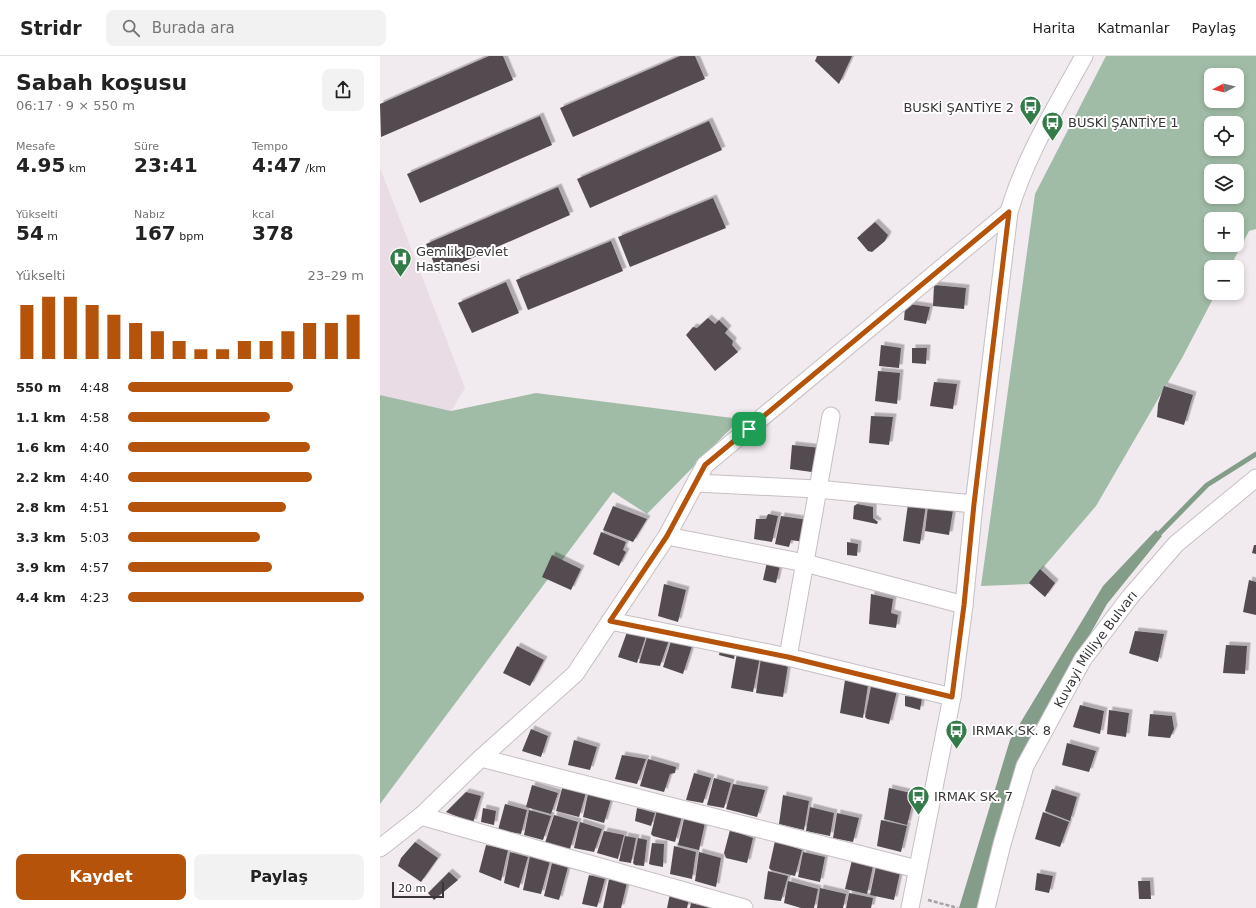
<!DOCTYPE html>
<html lang="tr">
<meta charset="utf-8">
<style>
:root{--surface:#fff;--page:#f2f2f2;--text:#222;--muted:#767676;--line:#e0e0e0;--accent:#b45309}
body{margin:0;font-family:"DejaVu Sans",sans-serif;background:var(--page);color:var(--text);height:100vh;display:flex;flex-direction:column;font-size:15px;white-space:nowrap}
*{box-sizing:border-box;margin:0}
p{font-size:13px;color:var(--muted)}
.icon{flex:none;width:22px;height:22px;fill:none;stroke:currentColor;stroke-width:2;stroke-linecap:round;stroke-linejoin:round}
.map{position:relative;flex:1;overflow:hidden}
.drawer{display:flex;flex-direction:column;background:var(--surface);width:380px}
.drawer>*{flex:none}
.needle{width:26px;rotate:263deg}
.buttons{position:absolute;left:824px;top:12px;display:grid;gap:8px}
.buttons a{display:grid;place-items:center;width:40px;height:40px;border-radius:8px;background:var(--surface);box-shadow:0 2px 6px #0003;font-size:20px}
.scale{position:absolute;left:12px;bottom:10px;width:52px;box-sizing:border-box;padding-left:4px;border:2px solid #393638;border-top:0;font-size:11px;line-height:14px;white-space:nowrap;color:#393638;-webkit-text-stroke:3px #fff;paint-order:stroke}
.pin{position:absolute;display:grid;place-items:center;width:34px;height:34px;color:#fff;margin:-17px;border-radius:8px;box-shadow:0 2px 6px #0006}
.round{display:grid;place-items:center;flex:none;width:42px;height:42px;border-radius:8px;background:var(--page)}
.overview{display:flex;align-items:center;justify-content:space-between;height:68px;padding:0 16px}
h1{font-size:22px;font-weight:700;line-height:30px}
.stats{display:grid;grid-template-columns:repeat(3,1fr);gap:6px;height:68px;padding:4px 16px}
.stats div{display:grid;align-content:center}
.stats b{font-size:20px;font-weight:700}
.stats small{font-size:11px;font-weight:400}
.stats p{font-size:11px}
.chart{height:112px;padding:8px 16px}
.chart p{display:flex;justify-content:space-between}
.chart svg{width:100%;height:72px;margin-top:4px;stroke:var(--accent);stroke-width:6}
.cta{display:flex;gap:8px;margin-top:auto;padding:8px 16px}
.cta a{flex:1;height:46px;border-radius:8px;background:var(--accent);color:#fff;font-size:16px;font-weight:700;line-height:46px;text-align:center}
.cta a+a{background:var(--page);color:var(--text)}
ul{padding:0 16px;list-style:none;font-size:13px}
li{display:grid;grid-template-columns:64px 48px 1fr;align-items:center;height:30px}
li i{height:10px;border-radius:5px;background:var(--accent)}
header{display:flex;align-items:center;gap:24px;box-sizing:border-box;height:56px;padding:0 20px;background:var(--surface);border-bottom:1px solid var(--line)}
header strong{font-size:19px}
nav{display:flex;gap:22px;margin-inline-start:auto;font-size:14px}
.search{width:280px;height:36px;background:var(--page);display:flex;align-items:center;gap:10px;box-sizing:border-box;padding:0 14px;border-radius:8px;color:var(--muted);font-size:15px}
main{display:flex;flex:1;min-height:0}
.map>svg:first-child{display:block}
</style>
<header>
<strong>Stridr</strong>
<div class="search"><svg class="icon" aria-label="search" viewBox="0 0 24 24"><circle cx="10" cy="10" r="6"/><path d="M15 15l6 6"/></svg>Burada ara</div>
<nav><a>Harita</a><a>Katmanlar</a><a>Paylaş</a></nav>
</header>
<main>
<section class="drawer">
<div class="overview"><div><h1>Sabah koşusu</h1><p>06:17 · 9 × 550 m</p></div><a class="round"><svg class="icon" aria-label="share" viewBox="0 0 24 24"><path d="M12 15V3M7 8l5-5 5 5M5 13v7h14v-7"/></svg></a></div>
<div class="stats">
<div><p>Mesafe</p><b>4.95<small> km</small></b></div>
<div><p>Süre</p><b>23:41</b></div>
<div><p>Tempo</p><b>4:47<small> /km</small></b></div>
</div>
<div class="stats">
<div><p>Yükselti</p><b>54<small> m</small></b></div>
<div><p>Nabız</p><b>167<small> bpm</small></b></div>
<div><p>kcal</p><b>378</b></div>
</div>
<div class="chart"><p><span>Yükselti</span>23–29 m</p>
<svg viewBox="0 0 160 44" preserveAspectRatio="none"><path d="M5 44V11M15 44V6M25 44V6M35 44V11M45 44V17M55 44V22M65 44V27M75 44V33M85 44V38M95 44V38M105 44V33M115 44V33M125 44V27M135 44V22M145 44V22M155 44V17"/></svg>
</div>
<ul>
<li><b>550 m</b>4:48<i style="width:70%"></i></li>
<li><b>1.1 km</b>4:58<i style="width:60%"></i></li>
<li><b>1.6 km</b>4:40<i style="width:77%"></i></li>
<li><b>2.2 km</b>4:40<i style="width:78%"></i></li>
<li><b>2.8 km</b>4:51<i style="width:67%"></i></li>
<li><b>3.3 km</b>5:03<i style="width:56%"></i></li>
<li><b>3.9 km</b>4:57<i style="width:61%"></i></li>
<li><b>4.4 km</b>4:23<i style="width:100%"></i></li>
</ul>
<div class="cta"><a>Kaydet</a><a>Paylaş</a></div>
</section>
<div class="map">
<svg width="876" height="852" viewBox="0 0 876 852">
<defs>
<filter id="shadow"><feDropShadow dx="3.5" dy="-3.5" stdDeviation="0" flood-color="#0004"/></filter>
</defs>
<rect width="100%" height="100%" fill="#f1eaef"/>
<polygon fill="#e9dce4" points="0,112 85,332 71,355 0,339"/>
<g fill="#a1bca6" fill-rule="evenodd">
<path d="M 726,0 L 876,0 L 876,173 L 869,175 L 850,211 L 831,211 L 831,237 L 836,237 L 802,302 L 716,450 L 649,528 L 601,530 L 655,138 ZM 831,19 L 857,19 L 857,45 L 831,45 ZM 831,67 L 857,67 L 857,93 L 831,93 ZM 831,115 L 857,115 L 857,141 L 831,141 ZM 831,163 L 857,163 L 857,189 L 831,189 Z"/>
<polygon points="156,337 360,363 267,458 233,436 0,748 0,339 71,355"/>
</g>
<polygon fill="#849d89" points="776,474 782,480 727,548 644,696 597,852 579,852 630,684 723,530"/>
<g fill="none" stroke-linecap="round" stroke-linejoin="round">
<polyline stroke="#849d89" stroke-width="5" points="776,481 827,429 876,398"/>
</g>
<g fill="#524c50" filter="url(#shadow)">
<polygon points="109,0 123,0 133,24 1,81 0,48"/>
<polygon points="300,0 315,0 325,23 193,81 180,52"/>
<polygon points="437,0 472,0 459,28 435,5"/>
<polygon points="160,60 172,89 40,147 27,118"/>
<polygon points="329,65 342,94 210,152 197,123"/>
<polygon points="178,131 190,159 58,217 46,188"/>
<polygon points="333,142 346,172 250,211 238,181"/>
<polygon points="495,166 508,179 505,185 492,196 488,195 477,182"/>
<polygon points="231,185 243,215 148,254 136,224"/>
<polygon points="126,226 139,257 92,277 78,247"/>
<polygon points="554,229 586,232 584,253 553,250"/>
<polygon points="529,248 550,251 546,268 524,264 525,251 528,251"/>
<polygon points="328,262 335,268 339,264 348,273 345,277 353,285 352,289 358,296 335,315 306,279 313,271 317,272"/>
<polygon points="501,289 521,292 519,312 499,310"/>
<polygon points="532,292 547,292 546,308 532,307"/>
<polygon points="498,315 520,317 517,348 495,345"/>
<polygon points="554,326 577,328 573,353 550,350"/>
<polygon points="784,330 813,339 804,369 777,361 778,348"/>
<polygon points="491,360 513,361 509,389 489,387"/>
<polygon points="412,389 441,392 439,417 410,413"/>
<polygon points="477,448 493,451 493,462 498,466 497,468 473,463 474,450"/>
<polygon points="528,448 546,449 540,488 523,485"/>
<polygon points="233,450 267,463 253,486 223,474"/>
<polygon points="548,450 573,454 569,479 545,475"/>
<polygon points="388,458 398,460 392,486 374,483 376,463 386,463"/>
<polygon points="401,460 428,464 424,486 411,484 409,491 395,488"/>
<polygon points="221,476 246,486 243,494 246,496 239,510 213,498"/>
<polygon points="467,486 478,488 477,500 467,499"/>
<polygon points="874,489 876,489 876,498 872,497"/>
<polygon points="172,499 201,513 191,534 162,521"/>
<polygon points="387,506 400,509 396,527 383,524"/>
<polygon points="660,513 675,527 665,541 649,527"/>
<polygon points="869,524 876,526 876,559 863,556"/>
<polygon points="284,528 306,534 298,566 278,560"/>
<polygon points="491,538 513,543 511,557 518,559 516,572 489,568"/>
<polygon points="755,575 784,578 778,606 751,598 749,597"/>
<polygon points="247,576 266,580 257,607 238,601"/>
<polygon points="267,581 289,584 280,610 259,607"/>
<polygon points="291,585 312,590 303,618 283,611"/>
<polygon points="846,589 867,590 865,618 843,617"/>
<polygon points="137,590 164,604 150,630 123,617"/>
<polygon points="340,594 355,597 354,603 339,599"/>
<polygon points="357,597 380,601 373,636 351,632"/>
<polygon points="381,602 408,609 403,641 376,637"/>
<polygon points="465,624 488,629 483,662 460,657"/>
<polygon points="491,630 517,635 509,668 487,663 485,661"/>
<polygon points="525,640 542,642 540,654 525,650"/>
<polygon points="700,649 724,655 720,678 693,671"/>
<polygon points="729,654 749,657 746,681 727,678"/>
<polygon points="770,658 792,660 794,673 790,682 768,680"/>
<polygon points="151,673 168,680 161,701 142,695"/>
<polygon points="194,684 217,691 210,714 188,709"/>
<polygon points="687,687 716,695 709,716 682,709"/>
<polygon points="242,699 266,703 257,728 235,723"/>
<polygon points="268,703 296,711 295,717 290,718 284,736 260,730"/>
<polygon points="314,717 331,722 323,747 306,744"/>
<polygon points="334,722 351,727 344,752 327,749"/>
<polygon points="353,728 385,734 377,761 346,753"/>
<polygon points="152,729 178,737 171,758 146,751"/>
<polygon points="183,729 207,733 199,761 176,755"/>
<polygon points="509,732 535,738 527,769 504,763"/>
<polygon points="209,733 232,740 224,767 203,761"/>
<polygon points="672,733 697,741 690,765 665,755"/>
<polygon points="86,736 101,740 93,767 66,756"/>
<polygon points="403,739 429,745 424,774 399,768"/>
<polygon points="125,748 147,754 141,778 118,774"/>
<polygon points="430,751 454,757 450,780 426,775"/>
<polygon points="103,752 116,755 114,769 101,766"/>
<polygon points="257,752 275,757 271,770 255,765"/>
<polygon points="149,754 171,760 163,784 144,779"/>
<polygon points="277,754 302,760 295,786 273,780 271,778"/>
<polygon points="663,756 689,766 680,791 655,783"/>
<polygon points="457,757 479,762 473,786 453,782"/>
<polygon points="174,759 198,766 190,793 165,787"/>
<polygon points="304,763 325,767 319,794 298,789"/>
<polygon points="501,764 527,770 521,796 497,790"/>
<polygon points="200,766 222,773 214,796 194,792"/>
<polygon points="350,774 373,782 367,807 346,802 344,797"/>
<polygon points="224,775 244,779 238,803 217,797"/>
<polygon points="245,780 256,782 251,807 239,805"/>
<polygon points="258,782 267,784 264,810 255,809 253,807"/>
<polygon points="395,785 422,794 415,820 391,814 389,812"/>
<polygon points="35,786 58,802 41,826 18,810 21,802"/>
<polygon points="272,787 284,788 283,811 272,809 269,808"/>
<polygon points="106,789 128,794 121,825 99,816"/>
<polygon points="294,790 316,796 312,823 290,818"/>
<polygon points="130,796 148,801 139,832 124,827"/>
<polygon points="319,796 341,802 336,831 315,825"/>
<polygon points="423,796 445,801 440,826 418,821"/>
<polygon points="150,800 170,805 161,838 143,834"/>
<polygon points="472,804 493,810 487,838 465,833"/>
<polygon points="172,807 188,811 179,844 164,840"/>
<polygon points="496,810 520,817 514,844 490,839"/>
<polygon points="388,815 408,820 401,845 384,843"/>
<polygon points="69,816 78,824 54,844 48,837"/>
<polygon points="657,817 673,820 669,837 655,834"/>
<polygon points="209,819 225,823 217,851 202,848"/>
<polygon points="229,823 247,827 241,852 223,852"/>
<polygon points="408,825 438,833 434,852 421,852 404,847"/>
<polygon points="758,825 770,825 771,843 759,843"/>
<polygon points="440,832 466,838 463,852 437,852"/>
<polygon points="469,837 493,842 491,852 466,852"/>
<polygon points="290,838 309,843 307,852 287,852"/>
<polygon points="311,847 329,851 329,852 310,852"/>
</g>
<g fill="none" stroke-linecap="round" stroke-linejoin="round">
<defs>
<g id="minor">
<polyline points="316,427 437,433 594,448"/>
<polyline points="287,480 425,507 584,549"/>
<polyline points="230,565 408,601 572,641"/>
<path d="M 408,601 C 423,521 436,440 451,360"/>
<polyline points="101,702 537,813"/>
<polyline points="41,760 364,852"/>
<polyline points="0,792 41,760 101,702 195,618 287,480 325,409 629,156"/>
<path d="M 530,852 L 572,641 L 584,549 L 594,448 L 629,156 C 645,101 676,51 704,0"/>
<path id="s1" d="M 606,852 L 622,788 L 645,710 L 703,603 L 750,541 L 796,488 L 876,422"/>
</g>
</defs>
<use href="#minor" stroke="#c6bfc3" stroke-width="19"/>
<polyline stroke="#a7a1a5" stroke-width="2.5" stroke-dasharray="4 2" stroke-linecap="butt" points="548,844 578,852"/>
<use href="#minor" stroke="#fff" stroke-width="17"/>
</g>
<g fill="none" stroke-linecap="round" stroke-linejoin="round">
<defs>
<polygon id="route" points="629,156 594,448 584,549 572,641 408,601 230,565 287,480 325,409"/>
</defs>
<use href="#route" stroke="#fff" stroke-width="8"/>
<use href="#route" stroke="#b45309" stroke-width="5"/>
</g>
<defs>
<symbol id="bus-pin" viewBox="-11 -11 22 30"><path d="M0 17L-7.5 6A9.5 9.5 0 1 1 7.5 6Z" fill="#337c49" stroke="#fff"/><path d="M-5-6H5V4H4V6H2V4H-2V6H-4V4H-5ZM-3.5-4V0h7V-4ZM-3.5 1.2v1.5H-2V1.2ZM2 1.2v1.5H3.5V1.2Z" fill="#fff"/></symbol>
<symbol id="hospital-pin" viewBox="-11 -11 22 30"><path d="M0 17L-7.5 6A9.5 9.5 0 1 1 7.5 6Z" fill="#337c49" stroke="#fff"/><path d="M-5-5h3v3.5h4V-5h3V5h-3V1.5h-4V5h-3Z" fill="#fff"/></symbol>
</defs>
<g fill-rule="evenodd">
<use href="#bus-pin" x="638" y="38" width="25" height="34"/>
<use href="#bus-pin" x="660" y="54" width="25" height="34"/>
<use href="#hospital-pin" x="8" y="190" width="25" height="34"/>
<use href="#bus-pin" x="564" y="662" width="25" height="34"/>
<use href="#bus-pin" x="526" y="728" width="25" height="34"/>
</g>
<g text-anchor="middle" dominant-baseline="central" stroke-width="4" stroke-linejoin="round" paint-order="stroke">
<g font-size="13" fill="#393638" stroke="#fff" text-anchor="start">
<text x="634" y="51" text-anchor="end">BUSKİ ŞANTİYE 2</text>
<text x="688" y="66">BUSKİ ŞANTİYE 1</text>
<text x="36" y="195">Gemlik Devlet<tspan x="36" dy="15">Hastanesi</tspan></text>
<text x="592" y="674">IRMAK SK. 8</text>
<text x="554" y="740">IRMAK SK. 7</text>
</g>
<g font-size="13" fill="#393638" stroke="#fff">
<text stroke="none"><textPath href="#s1" startOffset="284">Kuvayi Milliye Bulvarı</textPath></text>
</g>
</g>
</svg>
<div class="buttons">
<a><svg class="needle" viewBox="-14 -14 28 28"><path d="M0-13l5 13h-10z" fill="#e53935"/><path d="M0 13l5-13h-10z" fill="#767676"/></svg></a>
<a><svg class="icon" aria-label="locate" viewBox="0 0 24 24"><circle cx="12" cy="12" r="6"/><path d="M12 2v4M12 18v4M2 12h4M18 12h4"/></svg></a>
<a><svg class="icon" aria-label="layers" viewBox="0 0 24 24"><path d="M12 4l9 5-9 5-9-5zM3 14l9 5 9-5"/></svg></a>
<a>+</a>
<a>−</a>
</div>
<div class="scale">20 m</div>
<div class="pin" style="left:369px;top:373px;background:#1e9e55"><svg class="icon" aria-label="arrive" viewBox="0 0 24 24"><path d="M6 21V4h12l-3 4 3 4H6"/></svg></div>
</div>
</main>
